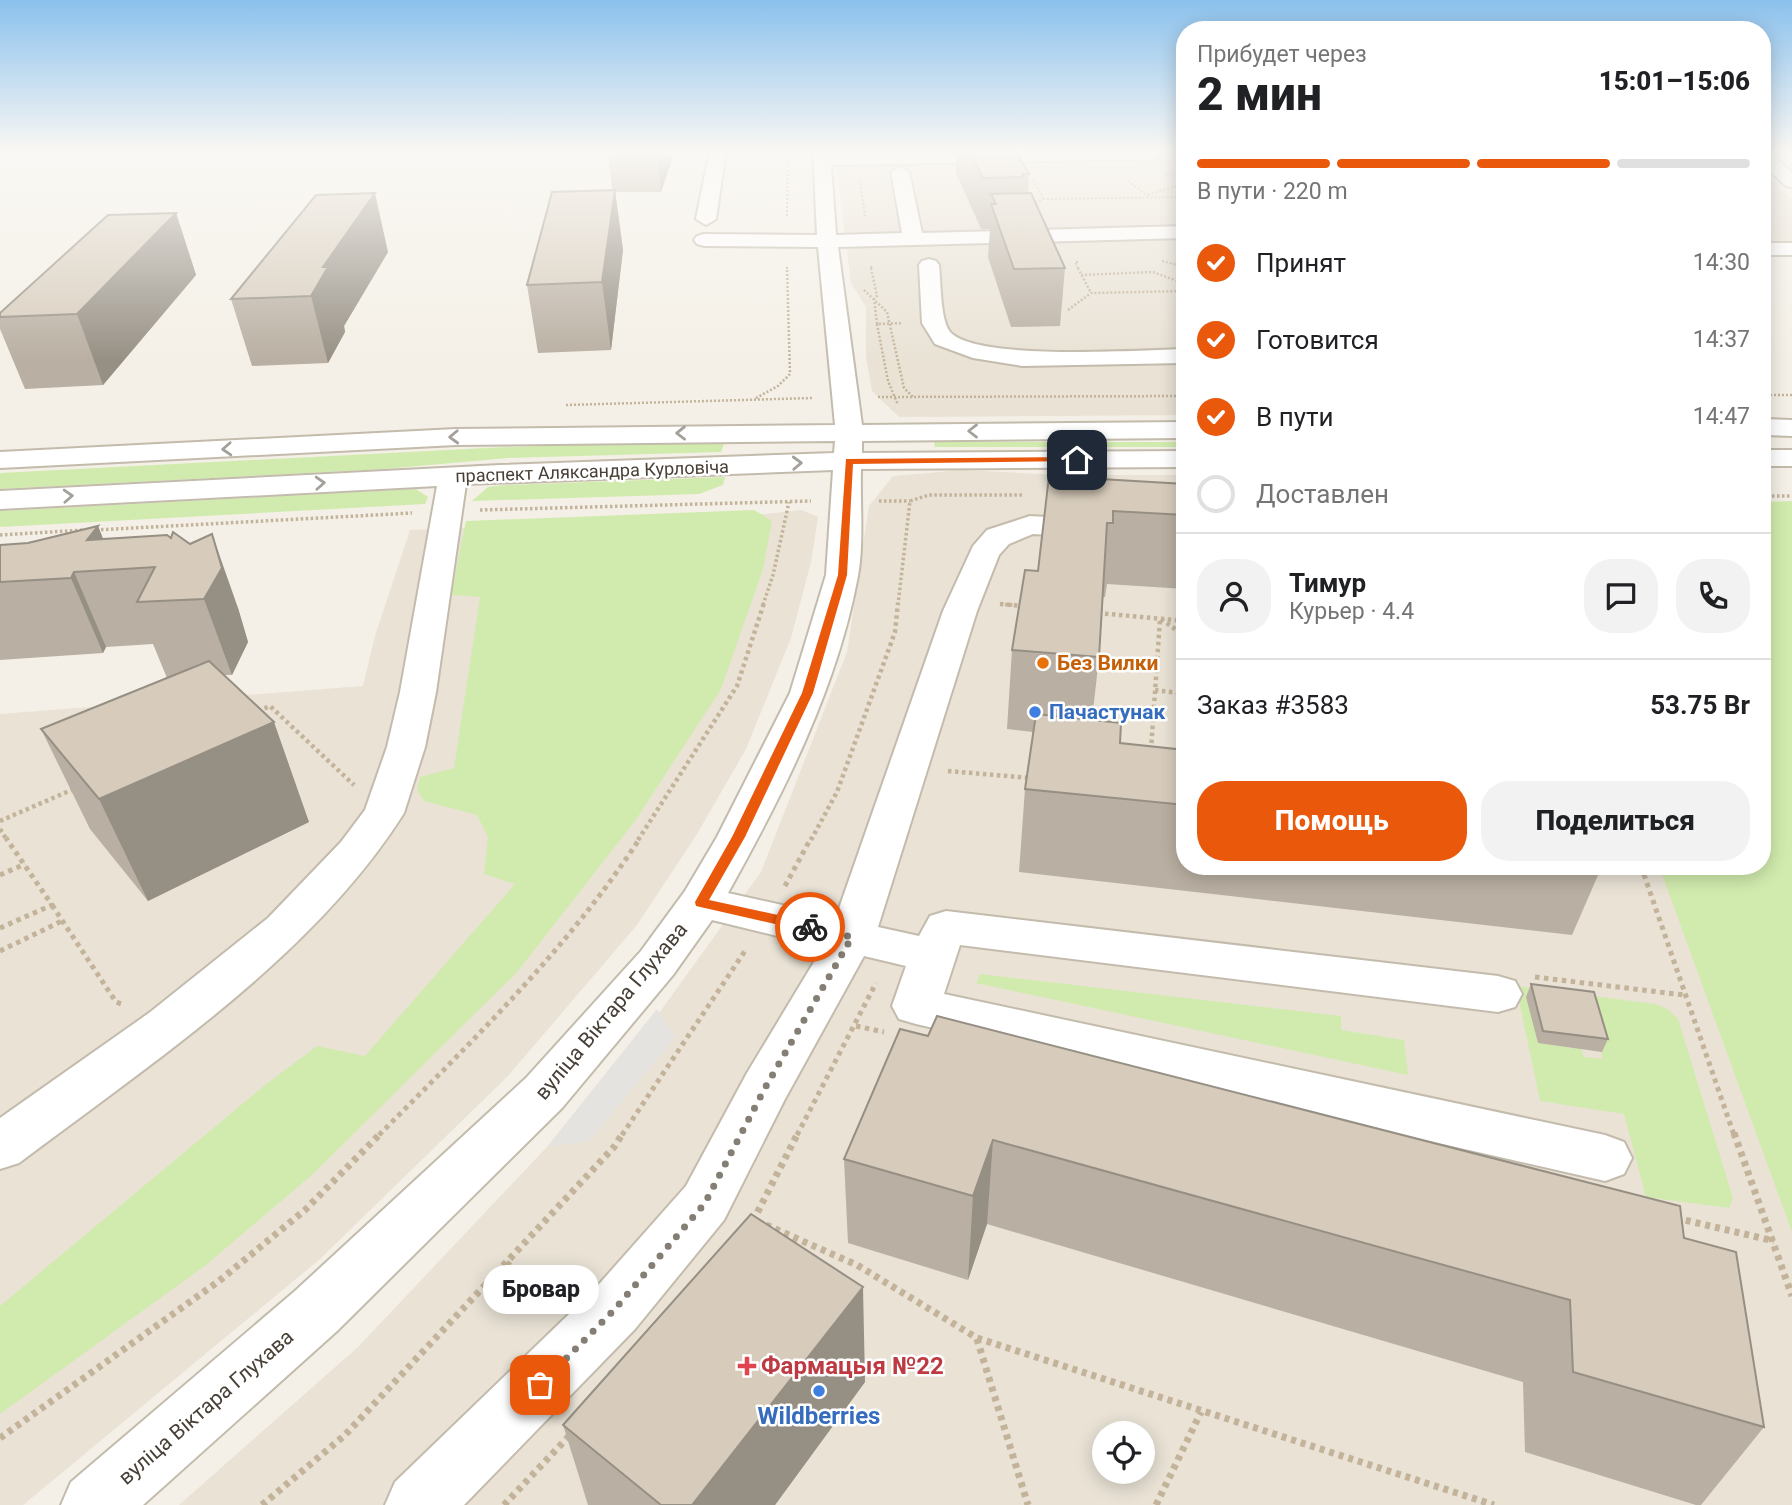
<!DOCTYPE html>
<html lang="ru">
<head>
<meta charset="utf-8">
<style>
  :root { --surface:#fff; --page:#f2f2f2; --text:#202124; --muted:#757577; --line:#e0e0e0; --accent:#ea580c }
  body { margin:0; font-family:Roboto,sans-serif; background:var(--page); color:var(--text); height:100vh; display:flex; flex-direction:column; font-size:26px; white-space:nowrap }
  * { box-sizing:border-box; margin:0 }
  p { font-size:23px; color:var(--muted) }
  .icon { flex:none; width:38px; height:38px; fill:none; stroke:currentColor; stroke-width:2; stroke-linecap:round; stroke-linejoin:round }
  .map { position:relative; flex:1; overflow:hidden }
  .panel { position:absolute; left:1176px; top:21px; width:595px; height:854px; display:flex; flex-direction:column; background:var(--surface); border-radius:28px; box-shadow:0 4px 18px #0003 }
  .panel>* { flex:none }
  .fabs { position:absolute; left:1092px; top:1421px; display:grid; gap:14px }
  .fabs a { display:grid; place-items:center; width:63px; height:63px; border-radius:50%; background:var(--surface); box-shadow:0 4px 18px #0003; font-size:35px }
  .pin { position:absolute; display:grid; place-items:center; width:60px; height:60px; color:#fff; margin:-30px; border-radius:14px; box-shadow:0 4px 10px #0006 }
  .courier { position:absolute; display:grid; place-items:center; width:70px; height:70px; margin:-35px; border:5px solid #ea580c; border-radius:50%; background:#fff; color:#222; box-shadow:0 2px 9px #0007 }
  .bubble { position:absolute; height:49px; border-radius:24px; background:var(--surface); box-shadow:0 4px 18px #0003; font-size:23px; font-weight:800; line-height:49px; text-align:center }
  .head em { font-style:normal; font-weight:800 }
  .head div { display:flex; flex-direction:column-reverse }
  .head { display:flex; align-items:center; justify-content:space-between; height:119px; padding:0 21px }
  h1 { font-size:46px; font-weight:800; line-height:52px }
  .bar { display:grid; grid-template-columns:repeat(4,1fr); gap:10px 7px; align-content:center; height:84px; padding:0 21px }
  .bar i { height:9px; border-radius:5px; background:var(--line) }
  .bar .selected { background:var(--accent) }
  .bar p { grid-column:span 4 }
  .line { display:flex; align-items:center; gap:18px; padding:0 21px; border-top:2px solid var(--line) }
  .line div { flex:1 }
  .round { display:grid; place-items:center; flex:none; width:74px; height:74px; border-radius:28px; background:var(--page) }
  ol { padding:0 21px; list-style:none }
  li { display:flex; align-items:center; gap:21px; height:77px }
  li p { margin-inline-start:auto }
  li .icon { padding:7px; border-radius:50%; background:var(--accent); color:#fff; stroke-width:4 }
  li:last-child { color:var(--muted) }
  li i { width:38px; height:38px; border:4px solid var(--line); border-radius:50% }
  .primary-button { display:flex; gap:14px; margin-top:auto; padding:14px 21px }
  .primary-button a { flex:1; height:80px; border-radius:28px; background:var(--accent); color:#fff; font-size:28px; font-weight:800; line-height:80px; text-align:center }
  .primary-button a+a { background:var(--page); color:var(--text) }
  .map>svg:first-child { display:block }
  .residential { fill:#e9e2d5; fill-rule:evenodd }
  .green { fill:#d1ebae; fill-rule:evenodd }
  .parking { fill:#e5e3df }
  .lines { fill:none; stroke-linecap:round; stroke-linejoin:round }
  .minor-casing { stroke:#c3bbac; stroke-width:4 }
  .path-far5 { stroke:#c3b39a; stroke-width:2; stroke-dasharray:2 2; stroke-linecap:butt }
  .path-far4 { stroke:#c3b39a; stroke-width:2.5; stroke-dasharray:2 2; stroke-linecap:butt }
  .path-far3 { stroke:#c3b39a; stroke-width:3.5; stroke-dasharray:2.5 2.5; stroke-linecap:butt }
  .path-far2 { stroke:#c3b39a; stroke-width:4.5; stroke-dasharray:3.5 3.5; stroke-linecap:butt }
  .path-far1 { stroke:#c3b39a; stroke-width:5; stroke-dasharray:4.5 4.5; stroke-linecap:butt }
  .path { stroke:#c3b39a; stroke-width:7; stroke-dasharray:5 5; stroke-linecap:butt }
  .minor { fill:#fff; fill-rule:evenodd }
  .wall { fill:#b9afa2 }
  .shaded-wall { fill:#968f84 }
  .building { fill:#d7ccbc; stroke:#968f84; stroke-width:2 }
  .oneway { stroke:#a4a09a }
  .route { fill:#ea580c }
  .done { stroke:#847e74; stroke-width:7; stroke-dasharray:0 12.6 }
  .food-dot { fill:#e8710a; stroke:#fff; stroke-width:2.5 }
  .shop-dot { fill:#3f7fe0; stroke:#fff; stroke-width:2.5 }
  .health-dot { fill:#e0444e; stroke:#fff; stroke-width:2.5 }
  .labels { text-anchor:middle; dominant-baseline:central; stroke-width:5; stroke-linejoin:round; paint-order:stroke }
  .far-street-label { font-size:18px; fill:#484036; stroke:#fff }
  .food-label { font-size:21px; font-weight:bold; fill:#c56008; stroke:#fff; text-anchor:start }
  .shop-label { font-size:21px; font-weight:bold; fill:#366cbe; stroke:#fff; text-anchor:start }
  .street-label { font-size:21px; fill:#484036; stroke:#fff }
  .near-health-label { font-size:24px; font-weight:bold; fill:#be3a42; stroke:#fff; text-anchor:start }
  .near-shop-label { font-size:24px; font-weight:bold; fill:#366cbe; stroke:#fff }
</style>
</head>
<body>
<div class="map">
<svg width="1792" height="1505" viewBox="0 0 1792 1505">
  <rect width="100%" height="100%" fill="#f4f0e7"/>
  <path class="residential" d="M 835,151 L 1185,151 L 1185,415 L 899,417 L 872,391 L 866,356 L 866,307 L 851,283 Z
    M 1762,171 L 1792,199 L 1792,253 L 1762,253 Z
    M 962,470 L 1063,475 L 1185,475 L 1185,866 L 1671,866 L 1792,1181 L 1792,1505 L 179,1505 L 358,1347 L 612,1078 L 761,872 L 847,652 L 869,506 L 893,476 ZM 1104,1433 L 1143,1433 L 1143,1472 L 1104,1472 Z
    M 801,510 L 818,517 L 811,562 L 791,638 L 746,749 L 697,834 L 637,925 L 508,1076 L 320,1259 L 23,1505 L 0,1505 L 0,714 L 363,686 L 375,636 L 410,530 L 735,517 Z"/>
  <path class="green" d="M 726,439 L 721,452 L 508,458 L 385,469 L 0,489 L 0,473 L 486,448 Z
    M 934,442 L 1185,442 L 1185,447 L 935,447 Z
    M 725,477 L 723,485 L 699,494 L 472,501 L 488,487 L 505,485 Z
    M 416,489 L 428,497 L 425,504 L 0,527 L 0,511 Z
    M 1792,501 L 1792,1232 L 1659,866 L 1762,866 L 1762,502 Z
    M 754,510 L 772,521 L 763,569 L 721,689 L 635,821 L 517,972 L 313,1174 L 206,1265 L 0,1414 L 0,1306 L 265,1085 L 317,1046 L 365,1056 L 515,884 L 484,874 L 488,837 L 477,815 L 424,801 L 417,790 L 420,777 L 454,768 L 480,597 L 451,595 L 466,521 Z
    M 980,974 L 1341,1016 L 1341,1030 L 1404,1040 L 1408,1075 L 976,983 Z
    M 1516,986 L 1655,1004 L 1667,1009 L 1678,1019 L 1733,1198 L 1729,1208 L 1646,1197 L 1624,1114 L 1540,1101 ZM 1587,1000 L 1603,1059 L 1584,1057 L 1581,1049 L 1537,1043 Z"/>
  <path class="parking" d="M 657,1009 L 676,1037 L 589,1141 L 547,1147 Z"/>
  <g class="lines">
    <defs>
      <path id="minor" d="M 710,150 L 726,150 L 716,219 L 706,225 L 696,219 Z
        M 813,150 L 829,150 L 830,155 L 1156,150 L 1158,154 L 1156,158 L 1150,159 L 831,165 L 836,235 L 902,233 L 891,172 L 900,167 L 909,172 L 922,233 L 1185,226 L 1185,238 L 838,247 L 862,425 L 1185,422 L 1185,438 L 862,441 L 862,453 L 1185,451 L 1185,467 L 861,469 C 860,504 864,543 858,576 C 837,689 783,794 728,893 L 836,917 L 943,611 L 973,546 L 987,530 L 1030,516 L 1185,525 L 1185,543 L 1033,534 L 1009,544 L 999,555 L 977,611 L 878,927 L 919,936 L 930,916 L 946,911 L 1498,976 L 1515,981 L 1522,994 L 1515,1007 L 1498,1012 L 960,945 L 944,994 L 1605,1135 L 1624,1142 L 1632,1158 L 1624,1174 L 1605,1181 L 916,1024 L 899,1019 L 892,1006 L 906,966 L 864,956 L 785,1099 L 724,1220 L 635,1329 L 464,1505 L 385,1505 L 395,1482 L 593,1291 L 686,1186 L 747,1073 L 823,947 L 712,920 L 673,975 L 562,1108 L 337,1331 L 143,1505 L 61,1505 L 71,1482 L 295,1291 L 526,1078 L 641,951 L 685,891 L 717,837 L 790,693 L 826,575 L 833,470 L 466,484 L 436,692 L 425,747 L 404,813 C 313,957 154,1061 19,1163 L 0,1169 L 0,1118 L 149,1013 L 268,918 L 341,842 L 365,810 L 387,747 L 400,692 L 437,486 L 0,509 L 0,491 L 500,465 L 834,453 L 835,441 L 456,445 L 0,468 L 0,452 L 456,429 L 835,425 L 818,247 L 704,246 L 697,244 L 694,240 L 697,236 L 704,234 L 817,235 Z
        M 1762,150 L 1768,151 L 1792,173 L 1792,187 L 1786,186 L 1762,164 Z
        M 1762,243 L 1792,243 L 1792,255 L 1762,255 Z
        M 929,259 L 936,261 L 939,265 C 941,281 940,322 951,333 C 981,361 1140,350 1185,349 L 1185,363 L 1022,366 L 973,358 L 935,344 L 922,323 L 919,265 L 922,261 Z
        M 1762,419 L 1792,420 L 1792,436 L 1762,435 Z
        M 1762,450 L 1792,450 L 1792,466 L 1762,466 Z"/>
    </defs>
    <use href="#minor" class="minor-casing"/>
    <path class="path-far5" d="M 1165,175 L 1185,174
      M 1033,180 L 1044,199
      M 1128,181 L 1148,196
      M 860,183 L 865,216
      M 1148,195 L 1185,183
      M 1032,205 L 1044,199 L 1182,197 L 1185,201
      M 787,216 L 788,150
      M 1162,261 L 1185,267
      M 1078,262 L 1075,262 L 1079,270
      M 871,266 L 872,270
      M 787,267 L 787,270"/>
    <path class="path-far4" d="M 871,268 L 877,296 L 874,299 L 877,324 L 903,323
      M 1078,268 L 1091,293
      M 1081,275 L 1153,272 L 1177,281 L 1182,291
      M 864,290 L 887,312 L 904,388 L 914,398
      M 1068,310 L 1091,293 L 1185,291
      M 877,324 L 888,381 L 898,405
      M 1762,395 L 1792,395
      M 878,397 L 1185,396
      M 756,398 L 778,386 L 790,374 L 787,268
      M 566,405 L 813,398"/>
    <path class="path-far3" d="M 1762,496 L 1792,496
      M 879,501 L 910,501
      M 480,510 L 811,501
      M 96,530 L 412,513
      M 0,535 L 84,530
      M 1000,604 L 1013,605
      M 763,605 L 773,575 L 789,502
      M 898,605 L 910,501 L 929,495 L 1023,495"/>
    <path class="path-far2" d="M 1000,604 L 1023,606
      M 1098,613 L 1185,621
      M 1161,619 L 1185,636
      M 1155,690 L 1185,694
      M 258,711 L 270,706 L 354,785
      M 1151,750 L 1160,619
      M 948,771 L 1030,778
      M 0,821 L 76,788
      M 0,829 L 7,840
      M 638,840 L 737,686 L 764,603
      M 811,840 L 837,792 L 895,632 L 898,603"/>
    <path class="path-far1" d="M 1641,866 L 1734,1135
      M 0,875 L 25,864
      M 785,886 L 811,838
      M 52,905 L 116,1002 L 124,1005
      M 0,928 L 52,905 L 6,838
      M 0,951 L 62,921
      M 1535,977 L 1684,995
      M 856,1026 L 884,1032
      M 379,1135 C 471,1042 568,949 640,838
      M 622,1135 L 747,948
      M 797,1135 L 876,983"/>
    <path class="path" d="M 1734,1133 L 1792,1296
      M 1676,1218 L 1774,1241
      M 753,1221 L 798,1133
      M 766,1225 L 857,1265 L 977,1338 L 1494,1505
      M 506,1263 L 556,1301
      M 977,1339 L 1028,1505
      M 0,1438 L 219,1281 L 305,1210 L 381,1133
      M 262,1505 L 345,1435 L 614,1147 L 623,1133
      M 504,1505 L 570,1435
      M 1156,1505 L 1201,1412"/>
    <use href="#minor" class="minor"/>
  </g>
  <path class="wall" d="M 608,150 L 675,150 L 661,192 L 615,192 L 623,250 L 611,350 L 538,353 L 527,285 L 612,190 Z
    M 956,150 L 1015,150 L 1029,174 L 1028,193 L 1065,268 L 1060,326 L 1011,327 L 988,257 L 990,229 L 981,229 L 956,173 Z
    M 176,213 L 196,275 L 103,385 L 25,389 L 0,329 L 0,313 Z
    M 388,252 L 344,326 L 345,332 L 328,363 L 252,366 L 231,299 Z
    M 1049,476 L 1185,484 L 1185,589 L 1107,584 L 1105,597 L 1103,597 L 1099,657 L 1092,720 L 1120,743 L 1185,750 L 1185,866 L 1602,866 L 1572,935 L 1019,872 L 1025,789 L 1033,732 L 1007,729 L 1012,650 L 1038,571 Z
    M 98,526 L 103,539 L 171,538 L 238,608 L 248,642 L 232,675 L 224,675 L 309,822 L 148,901 L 90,829 L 41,729 L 167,678 L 153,644 L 106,647 L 103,653 L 0,660 L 0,545 L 28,543 Z
    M 1531,984 L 1608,1039 L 1602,1052 L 1538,1043 L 1526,997 Z
    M 900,1029 L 1684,1238 L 1764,1427 L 1701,1505 L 1696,1505 L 1525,1452 L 1523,1382 L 987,1224 L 968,1280 L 848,1243 L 844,1159 Z
    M 865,1382 L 775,1505 L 588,1505 L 563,1425 Z"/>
  <path class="shaded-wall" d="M 657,150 L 675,150 L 661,192 Z
    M 615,190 L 623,250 L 611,350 L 602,282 Z
    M 375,193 L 388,252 L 344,326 L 345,332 L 328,363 L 311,296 L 323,267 Z
    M 176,213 L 196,275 L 103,385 L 77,314 Z
    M 98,526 L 115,569 L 87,540 Z
    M 212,534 L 238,608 L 248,642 L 232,675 L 204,599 Z
    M 74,572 L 106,647 L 103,653 L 71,578 Z
    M 274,722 L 309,822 L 148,901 L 99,799 Z
    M 993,1140 L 987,1224 L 968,1280 L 973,1196 Z
    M 863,1287 L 865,1382 L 775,1505 L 692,1505 Z"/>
  <path class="building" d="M 969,150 L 1015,150 L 1029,174 L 1022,174 L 1023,177 L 983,178 Z
    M 615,190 L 602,282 L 527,285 L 552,192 Z
    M 375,193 L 323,267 L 328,267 L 311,296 L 231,299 L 316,195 Z
    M 1031,193 L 1065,268 L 1014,269 L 991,204 L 996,204 L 991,194 Z
    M 176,213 L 77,314 L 0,317 L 0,313 L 108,215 Z
    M 1049,476 L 1185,484 L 1185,515 L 1113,511 L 1113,523 L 1107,523 L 1099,657 L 1012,650 L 1025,570 L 1038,571 Z
    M 98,526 L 87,540 L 167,535 L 171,538 L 173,532 L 190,544 L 212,534 L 222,568 L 204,599 L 137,602 L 155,567 L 74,572 L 71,578 L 0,582 L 0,545 L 28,543 Z
    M 209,661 L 274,722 L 99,799 L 41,729 Z
    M 1036,714 L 1121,723 L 1120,743 L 1185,750 L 1185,805 L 1025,789 Z
    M 1531,984 L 1594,992 L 1608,1039 L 1543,1031 Z
    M 937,1016 L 1680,1206 L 1684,1238 L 1736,1252 L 1764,1427 L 1573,1372 L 1570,1300 L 993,1140 L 973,1196 L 844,1159 L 900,1029 L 928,1036 Z
    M 751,1214 L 863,1287 L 692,1505 L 661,1505 L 563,1425 Z"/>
  <defs><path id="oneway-chevron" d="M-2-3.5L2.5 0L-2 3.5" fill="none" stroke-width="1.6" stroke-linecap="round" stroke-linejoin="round" transform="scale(1.75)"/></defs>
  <g class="oneway">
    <use href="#oneway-chevron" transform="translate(973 431) rotate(180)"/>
    <use href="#oneway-chevron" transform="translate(681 433) rotate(179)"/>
    <use href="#oneway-chevron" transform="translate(454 437) rotate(178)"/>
    <use href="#oneway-chevron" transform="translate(227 449) rotate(177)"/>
    <use href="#oneway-chevron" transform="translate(797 463) rotate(-2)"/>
    <use href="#oneway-chevron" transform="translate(320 483) rotate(-3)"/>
    <use href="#oneway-chevron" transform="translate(68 496) rotate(-3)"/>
  </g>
  <linearGradient id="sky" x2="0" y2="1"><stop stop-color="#8bc1ed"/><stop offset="0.42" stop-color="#faf8f4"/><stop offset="1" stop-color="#faf8f4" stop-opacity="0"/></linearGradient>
  <rect width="1792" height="361" fill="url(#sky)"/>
  <path class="route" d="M 1077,457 L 1080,461 L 853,464 L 847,575 L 813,693 L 745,837 L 709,900 L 810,922 L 816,927 L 810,932 L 696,906 L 695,902 L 732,837 L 802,693 L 838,575 L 846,459 Z"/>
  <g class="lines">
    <path class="done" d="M 540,1385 L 614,1310 L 705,1203 L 765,1088 L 852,937 L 810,927"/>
  </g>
  <circle class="food-dot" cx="1043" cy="663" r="7"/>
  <g class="shop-dot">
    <circle cx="1035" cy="712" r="7"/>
    <circle cx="819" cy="1391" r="7"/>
  </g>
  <path class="health-dot" d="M743.5 1355.5h7v7h7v7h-7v7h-7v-7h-7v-7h7z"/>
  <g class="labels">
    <g class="far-street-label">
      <text transform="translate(592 471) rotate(-2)">праспект Аляксандра Курловіча</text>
    </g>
    <g class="food-label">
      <text x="1057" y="663">Без Вилки</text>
    </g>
    <g class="shop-label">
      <text x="1049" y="712">Пачастунак</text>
    </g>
    <g class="street-label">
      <text transform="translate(611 1011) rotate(-50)">вуліца Віктара Глухава</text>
      <text transform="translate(206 1407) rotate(-41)">вуліца Віктара Глухава</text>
    </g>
    <g class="near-health-label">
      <text x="761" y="1366">Фармацыя №22</text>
    </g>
    <g class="near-shop-label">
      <text x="819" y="1416">Wildberries</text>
    </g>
  </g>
</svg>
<div class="fabs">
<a><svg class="icon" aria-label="locate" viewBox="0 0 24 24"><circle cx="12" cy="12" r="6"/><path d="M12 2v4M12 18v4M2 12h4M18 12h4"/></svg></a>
</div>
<div class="pin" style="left:540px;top:1385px;background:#ea580c"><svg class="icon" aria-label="bag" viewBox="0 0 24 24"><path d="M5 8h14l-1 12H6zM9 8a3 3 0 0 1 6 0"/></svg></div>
<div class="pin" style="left:1077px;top:460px;background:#1f2937"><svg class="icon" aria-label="home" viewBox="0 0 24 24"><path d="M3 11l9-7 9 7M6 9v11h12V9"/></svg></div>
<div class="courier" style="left:810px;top:927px"><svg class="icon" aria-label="bike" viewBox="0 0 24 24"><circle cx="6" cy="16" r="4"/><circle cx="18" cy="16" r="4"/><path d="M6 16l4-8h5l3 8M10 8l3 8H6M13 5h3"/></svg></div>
<div class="bubble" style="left:483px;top:1265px;width:116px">Бровар</div>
<section class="panel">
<div class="head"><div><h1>2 мин</h1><p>Прибудет через</p></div><em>15:01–15:06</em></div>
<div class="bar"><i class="selected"></i><i class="selected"></i><i class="selected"></i><i></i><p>В пути · 220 m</p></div>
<ol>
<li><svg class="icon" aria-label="check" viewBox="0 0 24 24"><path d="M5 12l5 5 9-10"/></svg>Принят<p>14:30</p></li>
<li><svg class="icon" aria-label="check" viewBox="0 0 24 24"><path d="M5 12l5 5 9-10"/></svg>Готовится<p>14:37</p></li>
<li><svg class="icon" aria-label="check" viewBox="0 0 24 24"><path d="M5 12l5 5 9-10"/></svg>В пути<p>14:47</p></li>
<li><i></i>Доставлен</li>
</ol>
<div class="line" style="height:126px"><a class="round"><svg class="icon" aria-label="person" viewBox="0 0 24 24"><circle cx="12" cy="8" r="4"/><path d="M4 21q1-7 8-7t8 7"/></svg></a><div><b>Тимур</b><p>Курьер · 4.4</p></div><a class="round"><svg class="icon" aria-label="chat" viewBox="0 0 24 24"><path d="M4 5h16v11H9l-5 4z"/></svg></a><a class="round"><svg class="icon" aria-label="phone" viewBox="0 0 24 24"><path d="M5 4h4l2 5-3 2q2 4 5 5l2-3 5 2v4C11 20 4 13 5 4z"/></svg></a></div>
<div class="line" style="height:91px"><div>Заказ #3583</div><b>53.75 Br</b></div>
<div class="primary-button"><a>Помощь</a><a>Поделиться</a></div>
</section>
</div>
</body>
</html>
